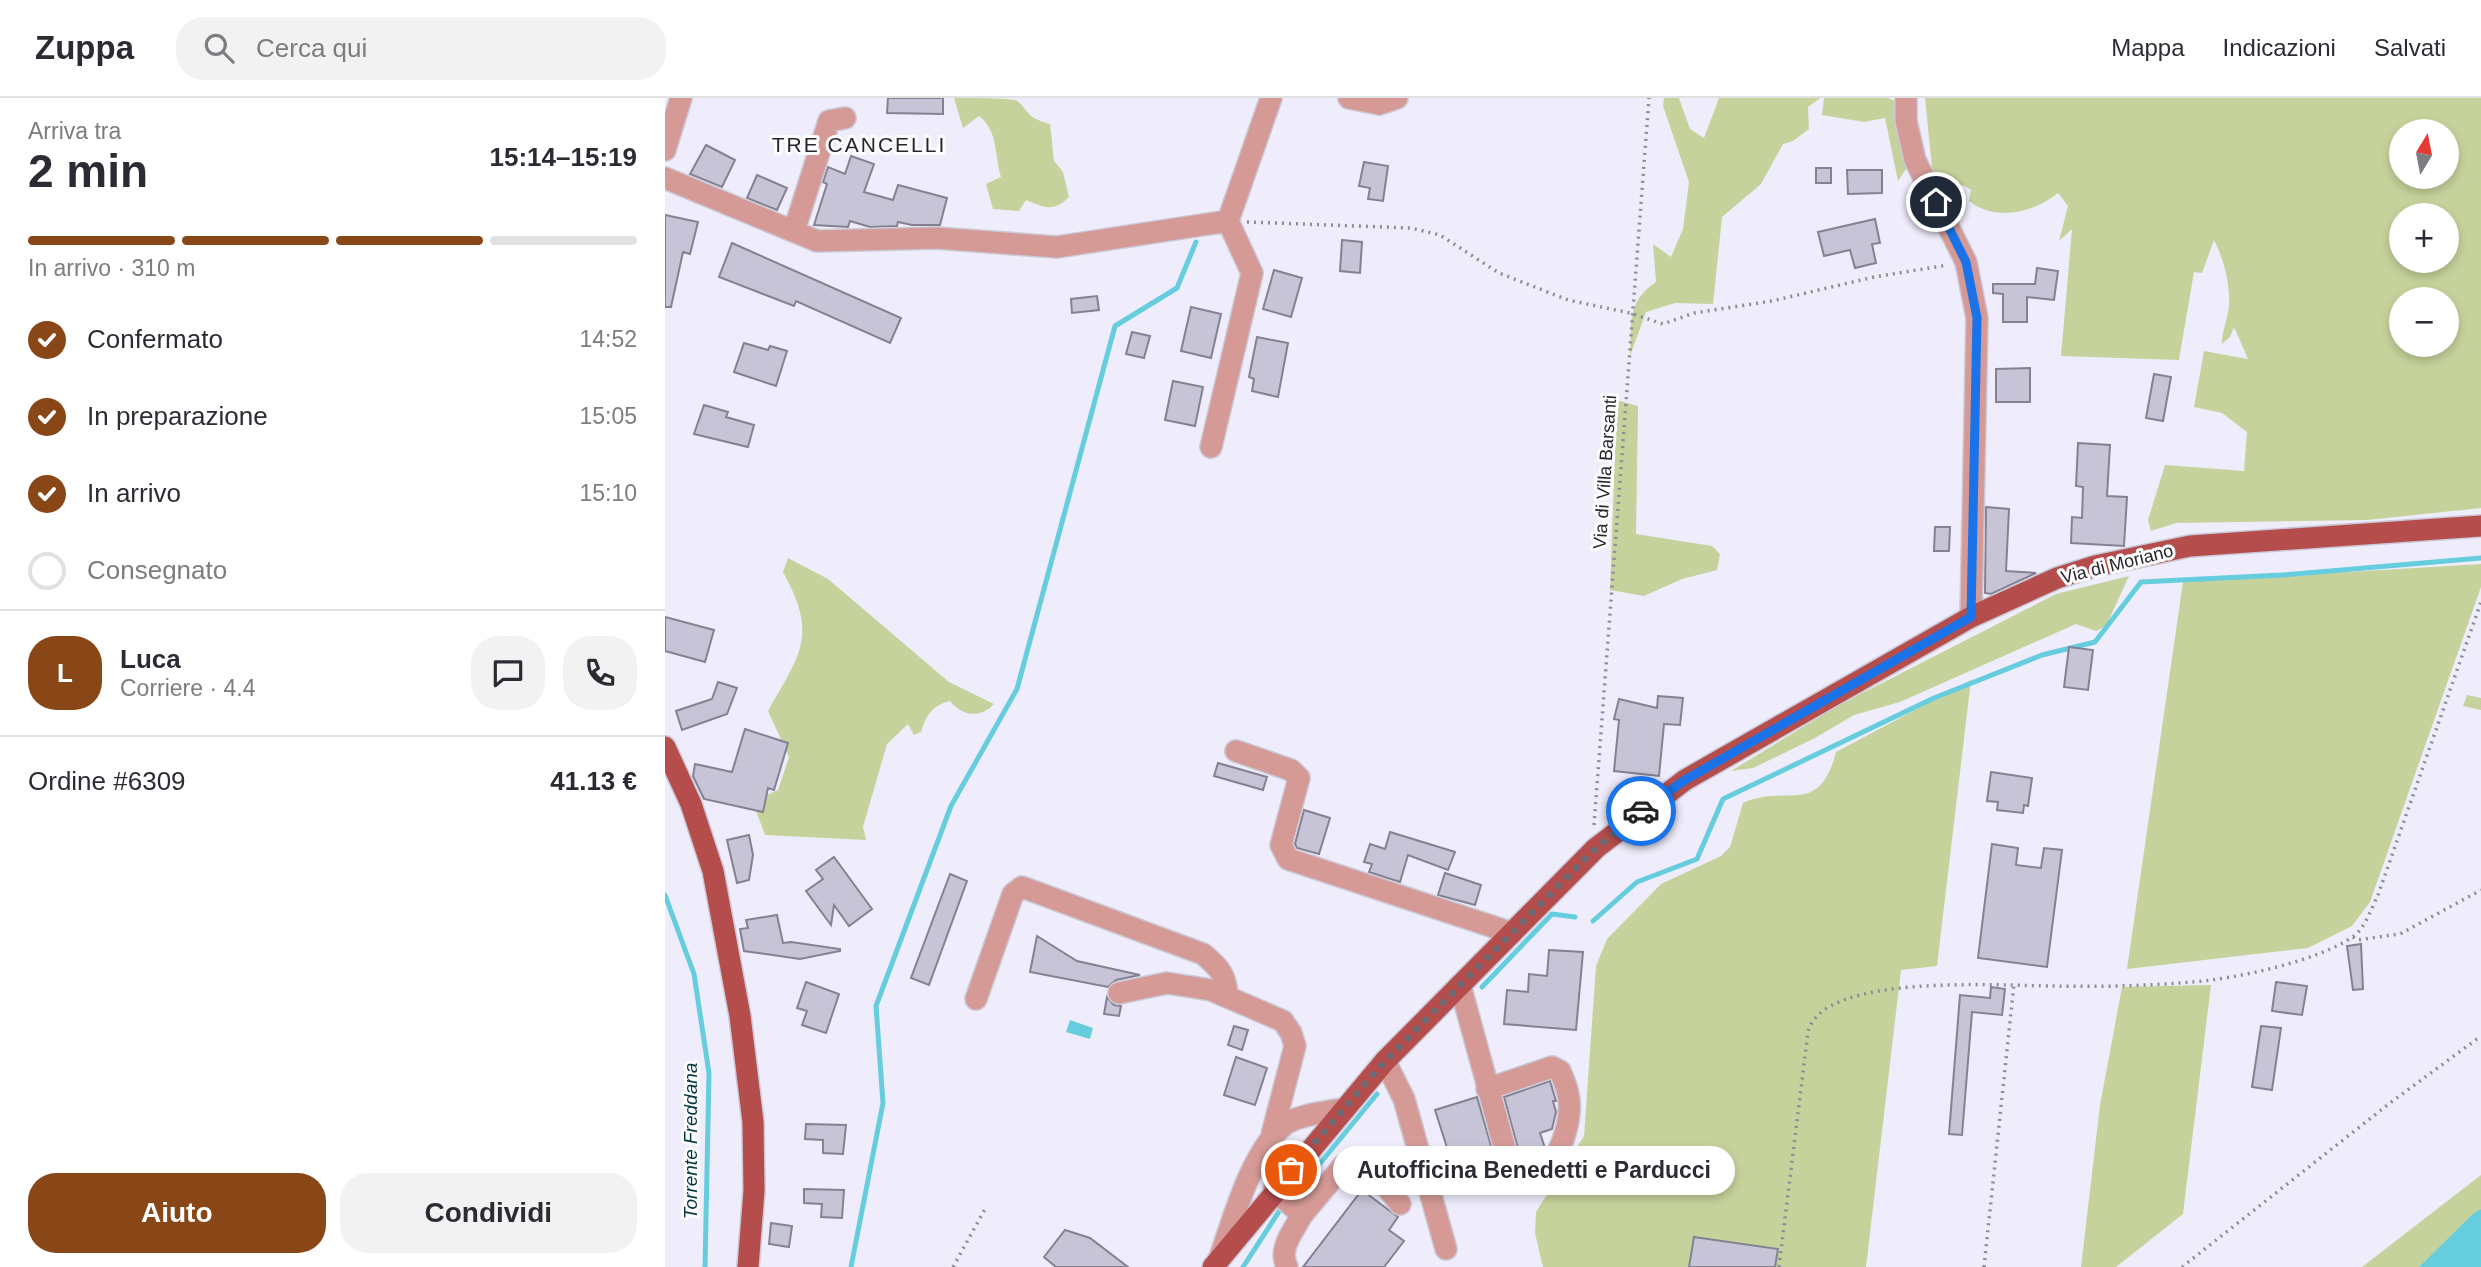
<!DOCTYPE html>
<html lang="it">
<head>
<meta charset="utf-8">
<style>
  :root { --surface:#fff; --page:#f2f2f3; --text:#2b2b33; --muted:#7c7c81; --line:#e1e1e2; --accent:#894617 }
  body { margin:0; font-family:Helvetica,sans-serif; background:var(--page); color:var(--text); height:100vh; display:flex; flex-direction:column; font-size:26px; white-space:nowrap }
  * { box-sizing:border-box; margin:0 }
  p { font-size:23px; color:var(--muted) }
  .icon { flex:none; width:38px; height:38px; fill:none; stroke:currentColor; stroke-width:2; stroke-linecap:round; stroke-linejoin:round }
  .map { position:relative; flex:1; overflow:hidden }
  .panel { display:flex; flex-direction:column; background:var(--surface); width:665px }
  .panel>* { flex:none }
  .needle { width:46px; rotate:10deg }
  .controls { position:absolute; left:1724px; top:21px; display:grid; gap:14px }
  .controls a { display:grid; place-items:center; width:70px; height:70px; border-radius:50%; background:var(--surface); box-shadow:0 4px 10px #0003; font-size:35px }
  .pin { position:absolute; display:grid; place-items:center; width:60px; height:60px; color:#fff; margin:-30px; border:4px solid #fff; border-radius:50%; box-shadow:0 2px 7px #0007 }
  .courier { position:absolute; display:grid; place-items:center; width:70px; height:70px; margin:-35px; border:5px solid #1a73e8; border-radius:50%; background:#fff; color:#222; box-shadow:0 2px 9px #0007 }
  .bubble { position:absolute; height:49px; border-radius:24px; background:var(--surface); box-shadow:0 4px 10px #0003; font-size:23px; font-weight:800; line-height:49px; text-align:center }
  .headline em { font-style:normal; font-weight:800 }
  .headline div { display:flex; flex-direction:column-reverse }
  .headline { display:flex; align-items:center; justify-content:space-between; height:119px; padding:0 28px }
  h1 { font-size:46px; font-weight:800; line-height:52px }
  .bar { display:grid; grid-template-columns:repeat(4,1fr); gap:10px 7px; align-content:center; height:84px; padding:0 28px }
  .bar i { height:9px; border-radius:5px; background:var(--line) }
  .bar .selected { background:var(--accent) }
  .bar p { grid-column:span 4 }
  .line { display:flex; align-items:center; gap:18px; padding:0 28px; border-top:2px solid var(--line) }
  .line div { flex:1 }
  .round { display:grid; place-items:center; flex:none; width:74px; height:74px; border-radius:28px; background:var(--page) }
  ol { padding:0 28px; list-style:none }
  li { display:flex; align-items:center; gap:21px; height:77px }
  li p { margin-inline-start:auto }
  li .icon { padding:7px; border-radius:50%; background:var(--accent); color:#fff; stroke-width:4 }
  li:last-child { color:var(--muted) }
  li i { width:38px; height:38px; border:4px solid var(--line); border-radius:50% }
  .cta { display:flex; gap:14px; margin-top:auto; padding:14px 28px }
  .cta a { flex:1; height:80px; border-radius:28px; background:var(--accent); color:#fff; font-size:28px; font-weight:800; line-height:80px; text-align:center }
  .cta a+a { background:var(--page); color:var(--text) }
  header { display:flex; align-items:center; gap:42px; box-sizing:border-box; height:98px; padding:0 35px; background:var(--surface); border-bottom:2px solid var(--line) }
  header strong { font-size:33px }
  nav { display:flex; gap:38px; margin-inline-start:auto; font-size:24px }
  .search { width:490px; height:63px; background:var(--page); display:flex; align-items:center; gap:18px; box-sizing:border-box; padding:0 24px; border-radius:28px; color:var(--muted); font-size:26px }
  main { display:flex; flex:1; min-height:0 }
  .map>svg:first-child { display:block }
  .green { fill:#c6d29b; fill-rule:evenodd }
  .water { fill:#66cdde }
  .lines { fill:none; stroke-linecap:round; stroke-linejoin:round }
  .stream { stroke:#66cdde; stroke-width:5 }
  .building { fill:#c7c4d7; stroke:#848193; stroke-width:2 }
  .minor-casing { stroke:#cbc9d7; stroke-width:24 }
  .major-casing { stroke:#cbc9d7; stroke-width:24 }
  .path { stroke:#8d8b96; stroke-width:3.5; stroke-dasharray:2 5; stroke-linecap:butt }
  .minor { stroke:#d59a96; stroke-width:21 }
  .major { stroke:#b54d4d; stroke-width:21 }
  .done { stroke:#6d6c75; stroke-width:7; stroke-dasharray:0 12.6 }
  .route { stroke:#1a73e8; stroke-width:9 }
  .labels { text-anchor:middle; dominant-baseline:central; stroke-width:6; stroke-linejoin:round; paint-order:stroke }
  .street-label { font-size:18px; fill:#27262d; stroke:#fcfcfc }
  .water-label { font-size:19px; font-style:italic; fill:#02363d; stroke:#fcfcfc }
  .quarter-label { font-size:21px; letter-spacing:2px; fill:#27262d; stroke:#fcfcfc }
</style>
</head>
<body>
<header>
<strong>Zuppa</strong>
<div class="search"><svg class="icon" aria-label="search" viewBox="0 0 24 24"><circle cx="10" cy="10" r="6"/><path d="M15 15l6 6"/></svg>Cerca qui</div>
<nav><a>Mappa</a><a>Indicazioni</a><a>Salvati</a></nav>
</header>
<main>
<section class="panel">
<div class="headline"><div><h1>2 min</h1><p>Arriva tra</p></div><em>15:14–15:19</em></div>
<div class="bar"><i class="selected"></i><i class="selected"></i><i class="selected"></i><i></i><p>In arrivo · 310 m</p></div>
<ol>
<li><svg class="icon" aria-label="check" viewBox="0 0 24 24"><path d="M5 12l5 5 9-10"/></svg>Confermato<p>14:52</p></li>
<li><svg class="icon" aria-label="check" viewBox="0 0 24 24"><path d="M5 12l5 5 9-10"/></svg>In preparazione<p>15:05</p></li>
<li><svg class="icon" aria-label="check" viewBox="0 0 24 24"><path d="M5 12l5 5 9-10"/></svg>In arrivo<p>15:10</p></li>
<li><i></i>Consegnato</li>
</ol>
<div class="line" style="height:126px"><b class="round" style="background:var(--accent);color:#fff">L</b><div><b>Luca</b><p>Corriere · 4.4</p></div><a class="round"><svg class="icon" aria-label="chat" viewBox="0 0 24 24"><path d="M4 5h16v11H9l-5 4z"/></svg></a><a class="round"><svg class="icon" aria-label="phone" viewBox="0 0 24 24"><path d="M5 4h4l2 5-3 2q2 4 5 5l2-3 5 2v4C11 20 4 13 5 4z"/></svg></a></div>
<div class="line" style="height:91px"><div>Ordine #6309</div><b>41.13 €</b></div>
<div class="cta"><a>Aiuto</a><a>Condividi</a></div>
</section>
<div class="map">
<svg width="1816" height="1169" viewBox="0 0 1816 1169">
  <rect width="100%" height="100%" fill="#efedfc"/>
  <path class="green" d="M 289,0 C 306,0 335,0 350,2 C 364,9 357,19 385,26 L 389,63 L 398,74 L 404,99 C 389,114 380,110 361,102 L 354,113 L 328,111 L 321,86 L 336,79 C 329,57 334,34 314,18 L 298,30 Z
    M 999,0 L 1014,0 L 1025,31 L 1039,40 L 1054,0 L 1155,0 L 1143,9 L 1144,31 L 1128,43 L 1118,46 L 1096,86 L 1057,119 L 1048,206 L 1010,205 L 981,214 L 965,258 C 967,225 961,204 991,184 L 988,146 L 1006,159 L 1018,131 L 1024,84 L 998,8 Z
    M 1159,0 L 1223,0 L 1230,3 L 1245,65 L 1233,83 L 1220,20 L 1199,24 L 1157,17 Z
    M 1260,0 L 1816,0 L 1816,410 L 1702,422 L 1511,425 L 1486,433 L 1483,422 L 1500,367 L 1579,373 L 1582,334 L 1557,315 L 1529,309 L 1539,253 L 1583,261 L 1569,229 L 1565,239 L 1557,246 C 1557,232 1563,221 1564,207 C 1565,185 1559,162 1549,142 L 1537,175 L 1529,174 L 1514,262 L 1396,258 L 1407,131 L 1394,143 L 1403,108 L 1393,95 C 1368,115 1331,124 1304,103 L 1306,92 L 1298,87 L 1283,93 L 1271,80 L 1267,70 ZM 1736,33 L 1782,33 L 1782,79 L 1736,79 ZM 1736,117 L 1782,117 L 1782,163 L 1736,163 ZM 1736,201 L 1782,201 L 1782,247 L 1736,247 Z
    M 952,302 L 973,308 L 971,436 L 1047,448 L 1055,456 L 1052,472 L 1017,481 L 979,498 L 945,492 Z
    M 123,460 L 163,481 L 284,584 L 329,606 C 315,621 297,618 285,603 C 268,607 261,617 256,634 L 249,637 L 243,626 L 222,646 L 198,729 L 201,742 L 100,737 L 91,713 L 93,701 L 113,692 L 124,659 L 103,613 C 136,555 153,537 118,474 Z
    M 1816,466 L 1816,489 L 1705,804 L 1687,828 L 1643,850 L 1462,871 L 1518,484 Z
    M 1464,478 L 1441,528 L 1431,533 L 1411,526 L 1235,604 L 1189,617 L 1150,640 L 1088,670 L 1066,673 L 1174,607 L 1391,496 Z
    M 1306,582 L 1272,868 L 1236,872 L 1201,1169 L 878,1169 L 870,1135 L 871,1114 L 919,1038 L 931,868 L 942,841 L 996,786 L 1056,758 L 1065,749 L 1078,705 C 1122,685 1154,720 1171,654 Z
    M 1802,597 L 1816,600 L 1816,612 L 1798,608 Z
    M 1546,887 L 1518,1116 L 1451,1169 L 1416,1169 L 1435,1007 L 1457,889 Z
    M 1816,1077 L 1816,1111 L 1754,1169 L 1697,1169 Z"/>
  <path class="water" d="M 405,922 L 428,930 L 425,941 L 401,934 Z
    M 1816,1111 L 1816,1169 L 1754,1169 L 1808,1116 Z"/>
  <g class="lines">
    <path class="stream" d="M 0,797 L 29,876 L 44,975 L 40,1169
      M 928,823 L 972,784 L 1032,761 L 1058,701 L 1269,600 L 1377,557 L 1430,544 L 1476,484 L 1617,477 L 1816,460
      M 817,889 L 887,816 L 910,819
      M 629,1097 L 712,996
      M 186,1169 L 218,1005 L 211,908 L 286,708 L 352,591 L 450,228 L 512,190 L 531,144
      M 578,1169 L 615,1112"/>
  </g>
  <path class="building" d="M 223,0 L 278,0 L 278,16 L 222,15 Z
    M 41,47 L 70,62 L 57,89 L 25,76 Z
    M 186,58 L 209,66 L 199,94 L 228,102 L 233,87 L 282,100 L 275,127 L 247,127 L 233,124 L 232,128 L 205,129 L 185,123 L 183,129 L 149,127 L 162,86 L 158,84 L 163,69 L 180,76 Z
    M 699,64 L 723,68 L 718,103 L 703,101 L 705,90 L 694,88 Z
    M 1151,70 L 1166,70 L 1166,85 L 1151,85 Z
    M 1182,72 L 1217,72 L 1217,95 L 1183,96 Z
    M 92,77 L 122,90 L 112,112 L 82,100 Z
    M 0,117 L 33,124 L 25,156 L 18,154 L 6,209 L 0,209 Z
    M 1210,121 L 1215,145 L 1207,146 L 1211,165 L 1190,170 L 1185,152 L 1159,158 L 1153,134 Z
    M 677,142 L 697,144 L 695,175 L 675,173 Z
    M 67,145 L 236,220 L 225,245 L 131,203 L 129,208 L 54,179 Z
    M 1372,170 L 1393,173 L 1389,202 L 1362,199 L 1362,224 L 1338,224 L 1338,196 L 1328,195 L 1328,186 L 1370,186 Z
    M 609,172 L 637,180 L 626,219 L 598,211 Z
    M 432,198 L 434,212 L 407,215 L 406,201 Z
    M 526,209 L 556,216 L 546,260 L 516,253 Z
    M 467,234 L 485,238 L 479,260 L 461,256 Z
    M 592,239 L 623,245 L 613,299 L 587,293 L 589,281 L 584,279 Z
    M 79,245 L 103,252 L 105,248 L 122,253 L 111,288 L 69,274 Z
    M 1365,270 L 1365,304 L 1331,304 L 1331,271 Z
    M 1489,276 L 1506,279 L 1498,323 L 1481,320 Z
    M 508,283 L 538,289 L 530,328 L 500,322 Z
    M 39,307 L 63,314 L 61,319 L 89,327 L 83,349 L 29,336 Z
    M 1413,345 L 1445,347 L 1442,398 L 1462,399 L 1459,448 L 1406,445 L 1407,419 L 1417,420 L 1418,389 L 1411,388 Z
    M 1321,409 L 1344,411 L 1341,473 L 1371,475 L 1326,496 L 1320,495 Z
    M 1270,429 L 1285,429 L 1284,453 L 1269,453 Z
    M 0,519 L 49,532 L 40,564 L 0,553 Z
    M 1404,549 L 1428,552 L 1423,592 L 1399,589 Z
    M 53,584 L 72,590 L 62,616 L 17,632 L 11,613 L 47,601 Z
    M 993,598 L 1018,600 L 1015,627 L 999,626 L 994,678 L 949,673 L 954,622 L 949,621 L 954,601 L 992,610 Z
    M 80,631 L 123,645 L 109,692 L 103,690 L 98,714 L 39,701 L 28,678 L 30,666 L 67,674 Z
    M 553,665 L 602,679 L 598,692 L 549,678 Z
    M 1326,674 L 1367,680 L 1363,708 L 1359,707 L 1358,715 L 1332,712 L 1333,704 L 1322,703 Z
    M 639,712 L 665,720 L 654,756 L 632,750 L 630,746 Z
    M 725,734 L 790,754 L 783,772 L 743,757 L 735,784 L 704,774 L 707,766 L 699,764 L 705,746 L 720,751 Z
    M 84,737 L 88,757 L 84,782 L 72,785 L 62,742 Z
    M 1327,746 L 1353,750 L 1351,767 L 1376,770 L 1379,750 L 1397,752 L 1382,869 L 1313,860 Z
    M 169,759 L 207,811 L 184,828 L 169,807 L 166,827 L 141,793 L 158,781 L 151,772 Z
    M 780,775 L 816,787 L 810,807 L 773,797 Z
    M 285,776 L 302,783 L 264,887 L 246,880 Z
    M 112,817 L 118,845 L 126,844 L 175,851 L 175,853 L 135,861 L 79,853 L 75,831 L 83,830 L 81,822 Z
    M 372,838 L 412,863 L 475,877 L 451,882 L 443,889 L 365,874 Z
    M 1696,846 L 1698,891 L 1688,892 L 1682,848 Z
    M 884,852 L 918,854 L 911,932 L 839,926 L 842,892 L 863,894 L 864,876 L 882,878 Z
    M 141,884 L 174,896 L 161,935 L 137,927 L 142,913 L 132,910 Z
    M 1611,884 L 1642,888 L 1637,917 L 1607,913 Z
    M 1326,889 L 1340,891 L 1337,917 L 1307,914 L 1297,1037 L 1284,1036 L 1295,897 L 1325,900 Z
    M 442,899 L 449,907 L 456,908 L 454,918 L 439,916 Z
    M 569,928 L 583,932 L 577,952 L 563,947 Z
    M 1596,928 L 1616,930 L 1607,992 L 1587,989 Z
    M 571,959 L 602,970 L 590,1007 L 559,997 Z
    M 885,983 L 891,1003 L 888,1003 L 891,1014 L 887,1031 L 875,1035 L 880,1050 L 872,1060 L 862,1063 L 855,1058 L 839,999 Z
    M 812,999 L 833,1072 L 793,1084 L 770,1012 Z
    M 141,1026 L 181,1027 L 178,1056 L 158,1055 L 158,1042 L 140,1041 Z
    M 139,1091 L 179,1092 L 177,1120 L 156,1119 L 157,1106 L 139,1105 Z
    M 697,1092 L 733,1119 L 724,1132 L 739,1143 L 719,1169 L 638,1169 Z
    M 106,1125 L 127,1128 L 124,1149 L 104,1146 Z
    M 400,1132 L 425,1140 L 463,1169 L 391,1169 L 379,1159 Z
    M 1029,1139 L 1113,1151 L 1110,1169 L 1024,1169 Z"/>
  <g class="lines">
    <defs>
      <path id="minor" d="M 684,0 L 714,6 L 732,0
        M 1241,0 L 1241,23 L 1250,62 L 1301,164 L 1312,220 L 1306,519
        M 0,52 L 16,0
        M 0,80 L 152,143 L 271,140 L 392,149 L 563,123 L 587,175 L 546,349
        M 563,123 L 606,0
        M 129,133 L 164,23 L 180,20
        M 571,653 L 626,672 L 634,680 L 616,747 L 623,761 L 847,835
        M 795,887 L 844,1066 C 878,1101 902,1044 904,1015 C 906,1000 901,987 895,973 L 887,969 L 822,991
        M 454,895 L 502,885 L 546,892 L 618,923 L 626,935 L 630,948 L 605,1044
        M 311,901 L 348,796 L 357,789 L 538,856 C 554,869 561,877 562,897
        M 720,963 L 739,1001 L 781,1151
        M 609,1092 L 637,1117 L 678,1068 C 704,1070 720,1085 735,1106
        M 555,1159 C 569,1119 586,1055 619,1027 C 632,1017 661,1014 677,1011
        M 622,1169 C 613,1150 628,1134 637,1117"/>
      <path id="major" d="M 0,649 L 26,706 L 48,773 L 75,918 L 88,1024 L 89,1093 L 83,1169
        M 548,1169 L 720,963 L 931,750 L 1020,682 L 1306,519 L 1392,480 L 1430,468 L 1525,448 L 1816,428"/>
    </defs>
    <use href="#minor" class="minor-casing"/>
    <use href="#major" class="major-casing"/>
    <path class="path" d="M 582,124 L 746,130 L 775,137 L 834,175 L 903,202 L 965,215 L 998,226 L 1029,215 L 1107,203 L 1209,179 L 1283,167
      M 929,727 L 984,0
      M 1688,839 L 1692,842 L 1735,836 L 1816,792
      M 288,1169 L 320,1111
      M 1114,1169 L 1143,934 C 1157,874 1339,888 1388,888 C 1434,889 1481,888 1527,884 C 1570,881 1654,863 1689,838 C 1700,830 1707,809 1713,797 L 1816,504
      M 1319,1169 L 1349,886
      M 1517,1169 L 1725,1005 L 1816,938"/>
    <use href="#minor" class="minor"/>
    <use href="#major" class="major"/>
  </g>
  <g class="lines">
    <path class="done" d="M 626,1072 L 720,963 L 931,750 L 976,713"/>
    <path class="route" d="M 976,713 L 1020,682 L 1306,519 L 1312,220 L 1301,164 L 1271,104"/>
  </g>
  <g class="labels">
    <g class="street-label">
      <text transform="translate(940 374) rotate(-86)">Via di Villa Barsanti</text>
      <text transform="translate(1452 466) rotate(-14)">Via di Moriano</text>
    </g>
    <g class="water-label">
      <text transform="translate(25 1043) rotate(-90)">Torrente Freddana</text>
    </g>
    <g class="quarter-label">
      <text x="194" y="46">TRE CANCELLI</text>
    </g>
  </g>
</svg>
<div class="controls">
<a><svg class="needle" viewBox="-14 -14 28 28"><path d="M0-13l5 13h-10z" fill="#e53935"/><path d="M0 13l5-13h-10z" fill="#7c7c81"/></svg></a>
<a>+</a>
<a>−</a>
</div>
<div class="pin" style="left:626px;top:1072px;background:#ea580c"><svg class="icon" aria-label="bag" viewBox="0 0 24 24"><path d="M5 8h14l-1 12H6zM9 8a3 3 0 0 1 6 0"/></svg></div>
<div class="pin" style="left:1271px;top:104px;background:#1f2937"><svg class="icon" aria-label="home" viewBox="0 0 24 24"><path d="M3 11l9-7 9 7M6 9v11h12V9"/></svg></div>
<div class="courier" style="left:976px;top:713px"><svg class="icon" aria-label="car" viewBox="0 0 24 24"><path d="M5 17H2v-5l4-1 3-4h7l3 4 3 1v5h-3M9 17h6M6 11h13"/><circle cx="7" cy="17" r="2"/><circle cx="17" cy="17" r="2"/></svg></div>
<div class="bubble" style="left:668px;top:1048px;width:402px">Autofficina Benedetti e Parducci</div>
</div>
</main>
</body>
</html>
